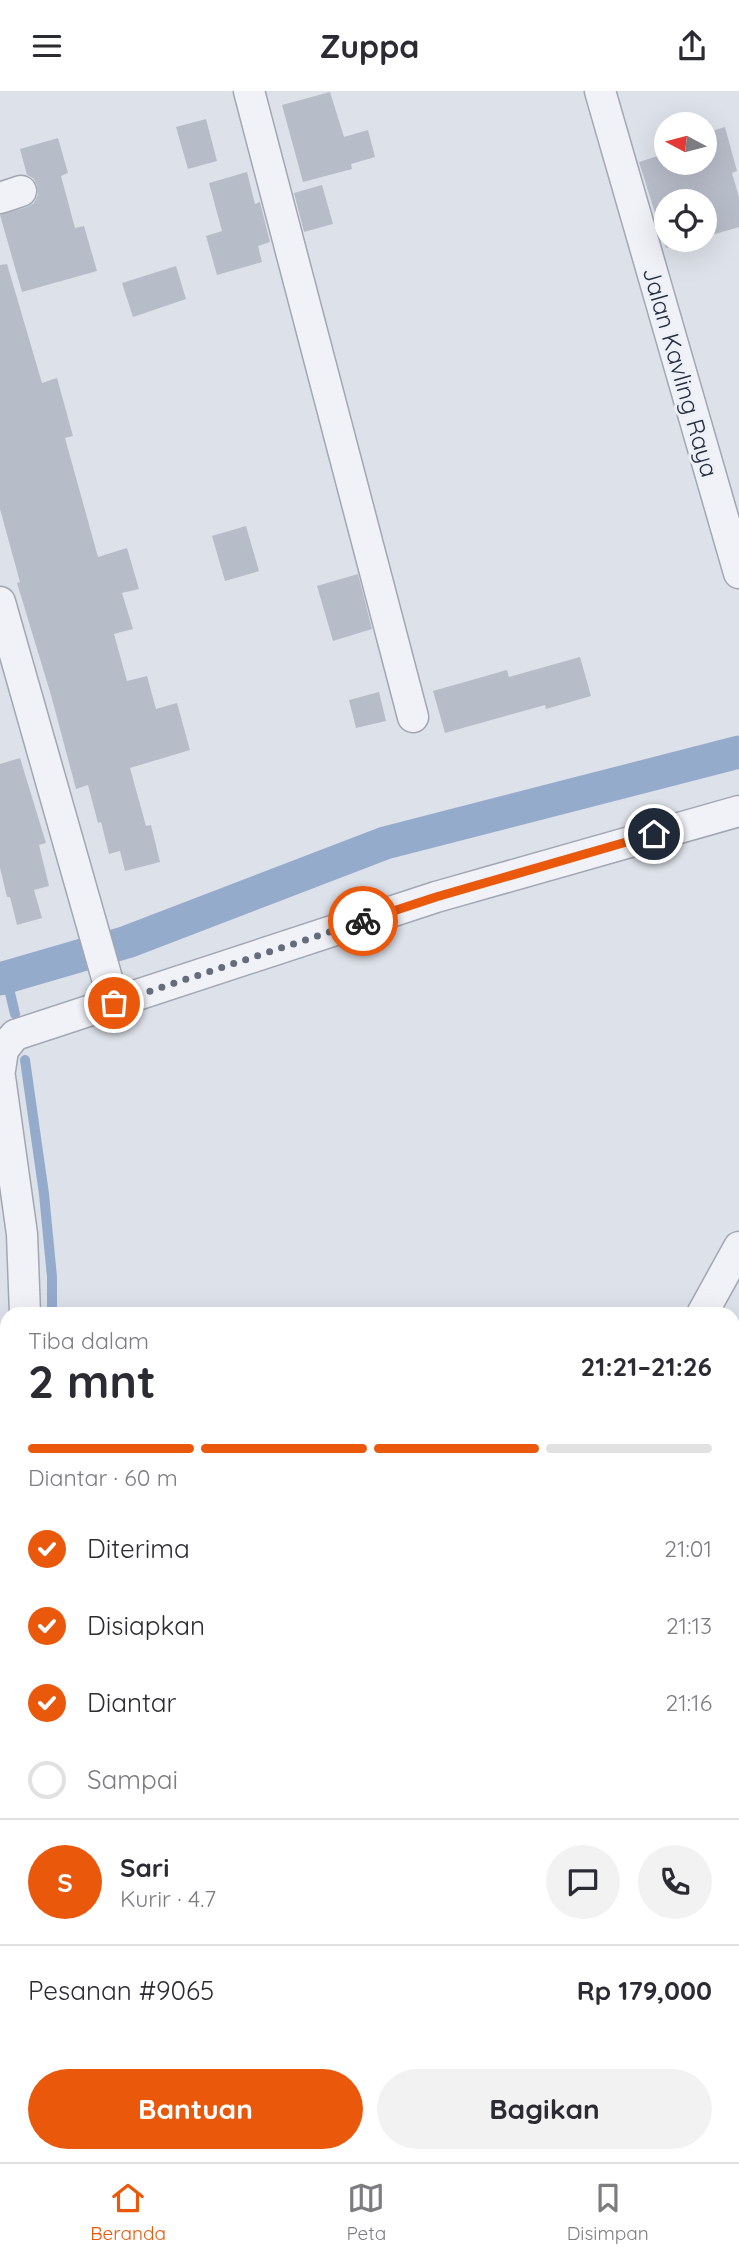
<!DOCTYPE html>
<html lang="id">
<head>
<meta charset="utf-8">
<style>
  :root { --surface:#fff; --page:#f2f2f3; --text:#2b2b33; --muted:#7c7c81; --line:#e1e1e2; --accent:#ea580c }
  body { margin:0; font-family:Quicksand,sans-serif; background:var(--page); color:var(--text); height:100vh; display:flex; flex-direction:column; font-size:26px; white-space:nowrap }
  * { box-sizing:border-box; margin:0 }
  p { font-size:23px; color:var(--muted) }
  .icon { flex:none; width:38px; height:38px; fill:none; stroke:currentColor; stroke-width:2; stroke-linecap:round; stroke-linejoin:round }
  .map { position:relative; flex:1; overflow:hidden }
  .details { position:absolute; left:0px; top:1216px; width:740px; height:856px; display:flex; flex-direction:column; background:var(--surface); border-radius:21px 21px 0 0; box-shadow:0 7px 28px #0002 }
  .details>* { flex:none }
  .needle { width:46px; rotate:277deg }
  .buttons { position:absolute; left:654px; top:21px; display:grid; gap:14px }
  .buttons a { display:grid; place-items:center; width:63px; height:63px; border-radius:50%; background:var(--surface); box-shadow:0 7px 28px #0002; font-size:35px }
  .pin { position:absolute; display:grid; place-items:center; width:60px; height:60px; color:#fff; margin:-30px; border:4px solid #fff; border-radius:50%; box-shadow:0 2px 7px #0007 }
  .courier { position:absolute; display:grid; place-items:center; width:70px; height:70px; margin:-35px; border:5px solid #ea580c; border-radius:50%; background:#fff; color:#222; box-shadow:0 2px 9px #0007 }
  .headline em { font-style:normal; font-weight:700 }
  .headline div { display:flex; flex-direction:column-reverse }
  .headline { display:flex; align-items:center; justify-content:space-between; height:119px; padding:0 28px }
  h1 { font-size:46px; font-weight:700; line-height:52px }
  .bar { display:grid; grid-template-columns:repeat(4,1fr); gap:10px 7px; align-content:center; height:84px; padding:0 28px }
  .bar i { height:9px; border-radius:5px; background:var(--line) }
  .bar .active { background:var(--accent) }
  .bar p { grid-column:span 4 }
  .line { display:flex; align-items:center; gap:18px; padding:0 28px; border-top:2px solid var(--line) }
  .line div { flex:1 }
  .round { display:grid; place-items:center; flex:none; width:74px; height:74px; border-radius:37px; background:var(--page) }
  ol { padding:0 28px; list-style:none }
  li { display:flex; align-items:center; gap:21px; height:77px }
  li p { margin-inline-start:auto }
  li .icon { padding:7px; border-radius:50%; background:var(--accent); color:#fff; stroke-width:4 }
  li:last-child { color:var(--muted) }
  li i { width:38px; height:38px; border:4px solid var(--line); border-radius:50% }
  .action { display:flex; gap:14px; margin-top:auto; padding:14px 28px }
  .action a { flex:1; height:80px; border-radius:42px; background:var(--accent); color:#fff; font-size:28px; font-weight:700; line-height:80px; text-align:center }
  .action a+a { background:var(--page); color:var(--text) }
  header { display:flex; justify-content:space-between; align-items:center; height:91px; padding:0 28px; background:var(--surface); font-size:32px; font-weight:700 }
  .menu { display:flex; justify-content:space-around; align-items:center; height:98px; border-top:2px solid var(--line); background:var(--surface); font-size:19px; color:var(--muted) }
  .menu a { display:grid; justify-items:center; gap:4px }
  .menu .active { color:var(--accent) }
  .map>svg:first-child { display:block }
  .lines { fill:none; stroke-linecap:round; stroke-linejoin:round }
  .stream { stroke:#95abcc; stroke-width:10 }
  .canal { stroke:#95abcc; stroke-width:33 }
  .building { fill:#b7bcc9 }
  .street-casing { stroke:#a2a7b3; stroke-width:33 }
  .street { stroke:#f0f2f7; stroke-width:30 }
  .rail-casing { stroke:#767f93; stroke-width:8 }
  .rail { stroke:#edf0f6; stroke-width:5; stroke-dasharray:16; stroke-linecap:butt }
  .done { stroke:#656c7c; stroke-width:7; stroke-dasharray:0 12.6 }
  .route { stroke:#ea580c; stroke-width:9 }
  .labels { text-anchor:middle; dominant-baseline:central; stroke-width:6; stroke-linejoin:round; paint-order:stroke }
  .street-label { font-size:24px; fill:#252d41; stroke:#edf0f6 }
</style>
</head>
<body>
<header><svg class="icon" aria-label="menu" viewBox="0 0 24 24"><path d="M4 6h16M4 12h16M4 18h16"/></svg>Zuppa<svg class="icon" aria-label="share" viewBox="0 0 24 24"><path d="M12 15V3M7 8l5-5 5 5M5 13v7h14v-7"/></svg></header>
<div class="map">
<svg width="739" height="2071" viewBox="0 0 739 2071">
  <rect width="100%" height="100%" fill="#dde1e9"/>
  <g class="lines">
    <path class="stream" d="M 6,885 L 15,923
      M 25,969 L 44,1103 L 52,1186 L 52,1223
      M 0,1592 L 7,1572"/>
    <path class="canal" d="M 0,888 L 127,851 L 385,752 L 739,661"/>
  </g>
  <path class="building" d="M 330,1 L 344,46 L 368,39 L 375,66 L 351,73 L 352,78 L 303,91 L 282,14 Z
    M 206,28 L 217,70 L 188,78 L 176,36 Z
    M 725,36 L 737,80 L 732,82 L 739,106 L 739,136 L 705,146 L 705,110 L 667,110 L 667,149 L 695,149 L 666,157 L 639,71 L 664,63 L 662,54 L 667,53 L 667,72 L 705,72 L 705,42 Z
    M 58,47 L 68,82 L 61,85 L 75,137 L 84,135 L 97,180 L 22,201 L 0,124 L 27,116 L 34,112 L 38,104 L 37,94 L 33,87 L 27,84 L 20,58 Z
    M 247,81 L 255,113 L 260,111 L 270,151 L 258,155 L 262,171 L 217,184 L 206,145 L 222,140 L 209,92 Z
    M 322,94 L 333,133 L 304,141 L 294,102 Z
    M 7,173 L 42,292 L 57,287 L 73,345 L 65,347 L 98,466 L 127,457 L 139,498 L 122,502 L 133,538 L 114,543 L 127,590 L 147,585 L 156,618 L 177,612 L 190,659 L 130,677 L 146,735 L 151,734 L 160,771 L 125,780 L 120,760 L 109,763 L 101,731 L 98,732 L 88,694 L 76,698 L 51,604 L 17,492 L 20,491 L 0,418 L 0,174 Z
    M 176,175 L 186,208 L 133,226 L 122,192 Z
    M 246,435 L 259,480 L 225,490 L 212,445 Z
    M 358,483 L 372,538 L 333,550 L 317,495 Z
    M 580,566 L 591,605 L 546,618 L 545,614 L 445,642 L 433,600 L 507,579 L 509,586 Z
    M 379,601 L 386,630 L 356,637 L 349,609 Z
    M 20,667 L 46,752 L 39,754 L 49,795 L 34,799 L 42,827 L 17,834 L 10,806 L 7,806 L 0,777 L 0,673 Z"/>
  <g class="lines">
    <defs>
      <path id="street" d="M 249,0 L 413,626
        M 600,0 L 739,482
        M 0,107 L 21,100
        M 0,511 L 114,912
        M 0,979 L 3,959 L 15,944 L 436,806 L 739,720
        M 0,986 L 22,1143 L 25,1223
        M 702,1223 L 739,1156
        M 733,1367 L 739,1370
        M 733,1430 L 739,1420
        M 0,1511 L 7,1479
        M 233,2071 L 237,2065
        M 379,2071 L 382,2065"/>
    </defs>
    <use href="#street" class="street-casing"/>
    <use href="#street" class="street"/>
    <defs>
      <path id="rail" d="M 733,1588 L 739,1578
        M 733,1621 L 739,1611
        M 467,2071 L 471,2065
        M 486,2071 L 489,2065"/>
    </defs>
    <use href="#rail" class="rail-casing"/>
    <use href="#rail" class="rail"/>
  </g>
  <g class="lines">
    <path class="done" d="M 114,912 L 363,830"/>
    <path class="route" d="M 363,830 L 436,806 L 654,743"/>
  </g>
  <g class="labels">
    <g class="street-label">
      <text transform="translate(681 281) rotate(74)">Jalan Kavling Raya</text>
    </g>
  </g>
</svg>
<div class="buttons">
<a><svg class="needle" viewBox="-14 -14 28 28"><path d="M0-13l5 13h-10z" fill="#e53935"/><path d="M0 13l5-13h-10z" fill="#7c7c81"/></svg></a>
<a><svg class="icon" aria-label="locate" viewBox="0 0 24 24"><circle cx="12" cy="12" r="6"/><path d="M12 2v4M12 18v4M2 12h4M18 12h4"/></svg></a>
</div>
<div class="pin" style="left:114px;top:912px;background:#ea580c"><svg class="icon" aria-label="bag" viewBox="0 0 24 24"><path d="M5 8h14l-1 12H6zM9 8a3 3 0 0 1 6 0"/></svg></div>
<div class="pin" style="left:654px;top:743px;background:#1f2937"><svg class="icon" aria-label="home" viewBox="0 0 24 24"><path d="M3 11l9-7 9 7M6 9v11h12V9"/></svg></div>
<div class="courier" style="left:363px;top:830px"><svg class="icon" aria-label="bike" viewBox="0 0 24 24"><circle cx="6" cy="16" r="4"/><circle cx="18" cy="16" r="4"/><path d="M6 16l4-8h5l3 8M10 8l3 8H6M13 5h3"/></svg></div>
<section class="details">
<div class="headline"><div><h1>2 mnt</h1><p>Tiba dalam</p></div><em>21:21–21:26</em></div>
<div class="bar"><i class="active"></i><i class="active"></i><i class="active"></i><i></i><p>Diantar · 60 m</p></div>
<ol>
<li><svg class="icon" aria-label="check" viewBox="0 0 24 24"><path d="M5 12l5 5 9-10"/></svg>Diterima<p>21:01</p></li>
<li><svg class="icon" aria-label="check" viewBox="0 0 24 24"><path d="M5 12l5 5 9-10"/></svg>Disiapkan<p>21:13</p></li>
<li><svg class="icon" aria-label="check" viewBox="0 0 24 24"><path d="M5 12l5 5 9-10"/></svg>Diantar<p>21:16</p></li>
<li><i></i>Sampai</li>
</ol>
<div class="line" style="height:126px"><b class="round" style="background:var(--accent);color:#fff">S</b><div><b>Sari</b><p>Kurir · 4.7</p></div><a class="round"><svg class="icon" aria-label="chat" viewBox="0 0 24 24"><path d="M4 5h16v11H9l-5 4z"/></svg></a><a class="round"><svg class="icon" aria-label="phone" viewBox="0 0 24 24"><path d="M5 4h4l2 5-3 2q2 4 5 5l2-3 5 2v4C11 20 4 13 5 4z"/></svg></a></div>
<div class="line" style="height:91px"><div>Pesanan #9065</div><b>Rp 179,000</b></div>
<div class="action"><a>Bantuan</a><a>Bagikan</a></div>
</section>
</div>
<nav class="menu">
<a class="active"><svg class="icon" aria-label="home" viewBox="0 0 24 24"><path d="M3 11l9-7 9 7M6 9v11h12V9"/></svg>Beranda</a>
<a><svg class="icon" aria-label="map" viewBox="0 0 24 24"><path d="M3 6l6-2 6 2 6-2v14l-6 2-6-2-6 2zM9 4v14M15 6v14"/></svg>Peta</a>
<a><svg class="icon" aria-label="saved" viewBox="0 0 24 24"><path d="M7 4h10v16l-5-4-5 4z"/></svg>Disimpan</a>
</nav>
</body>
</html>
